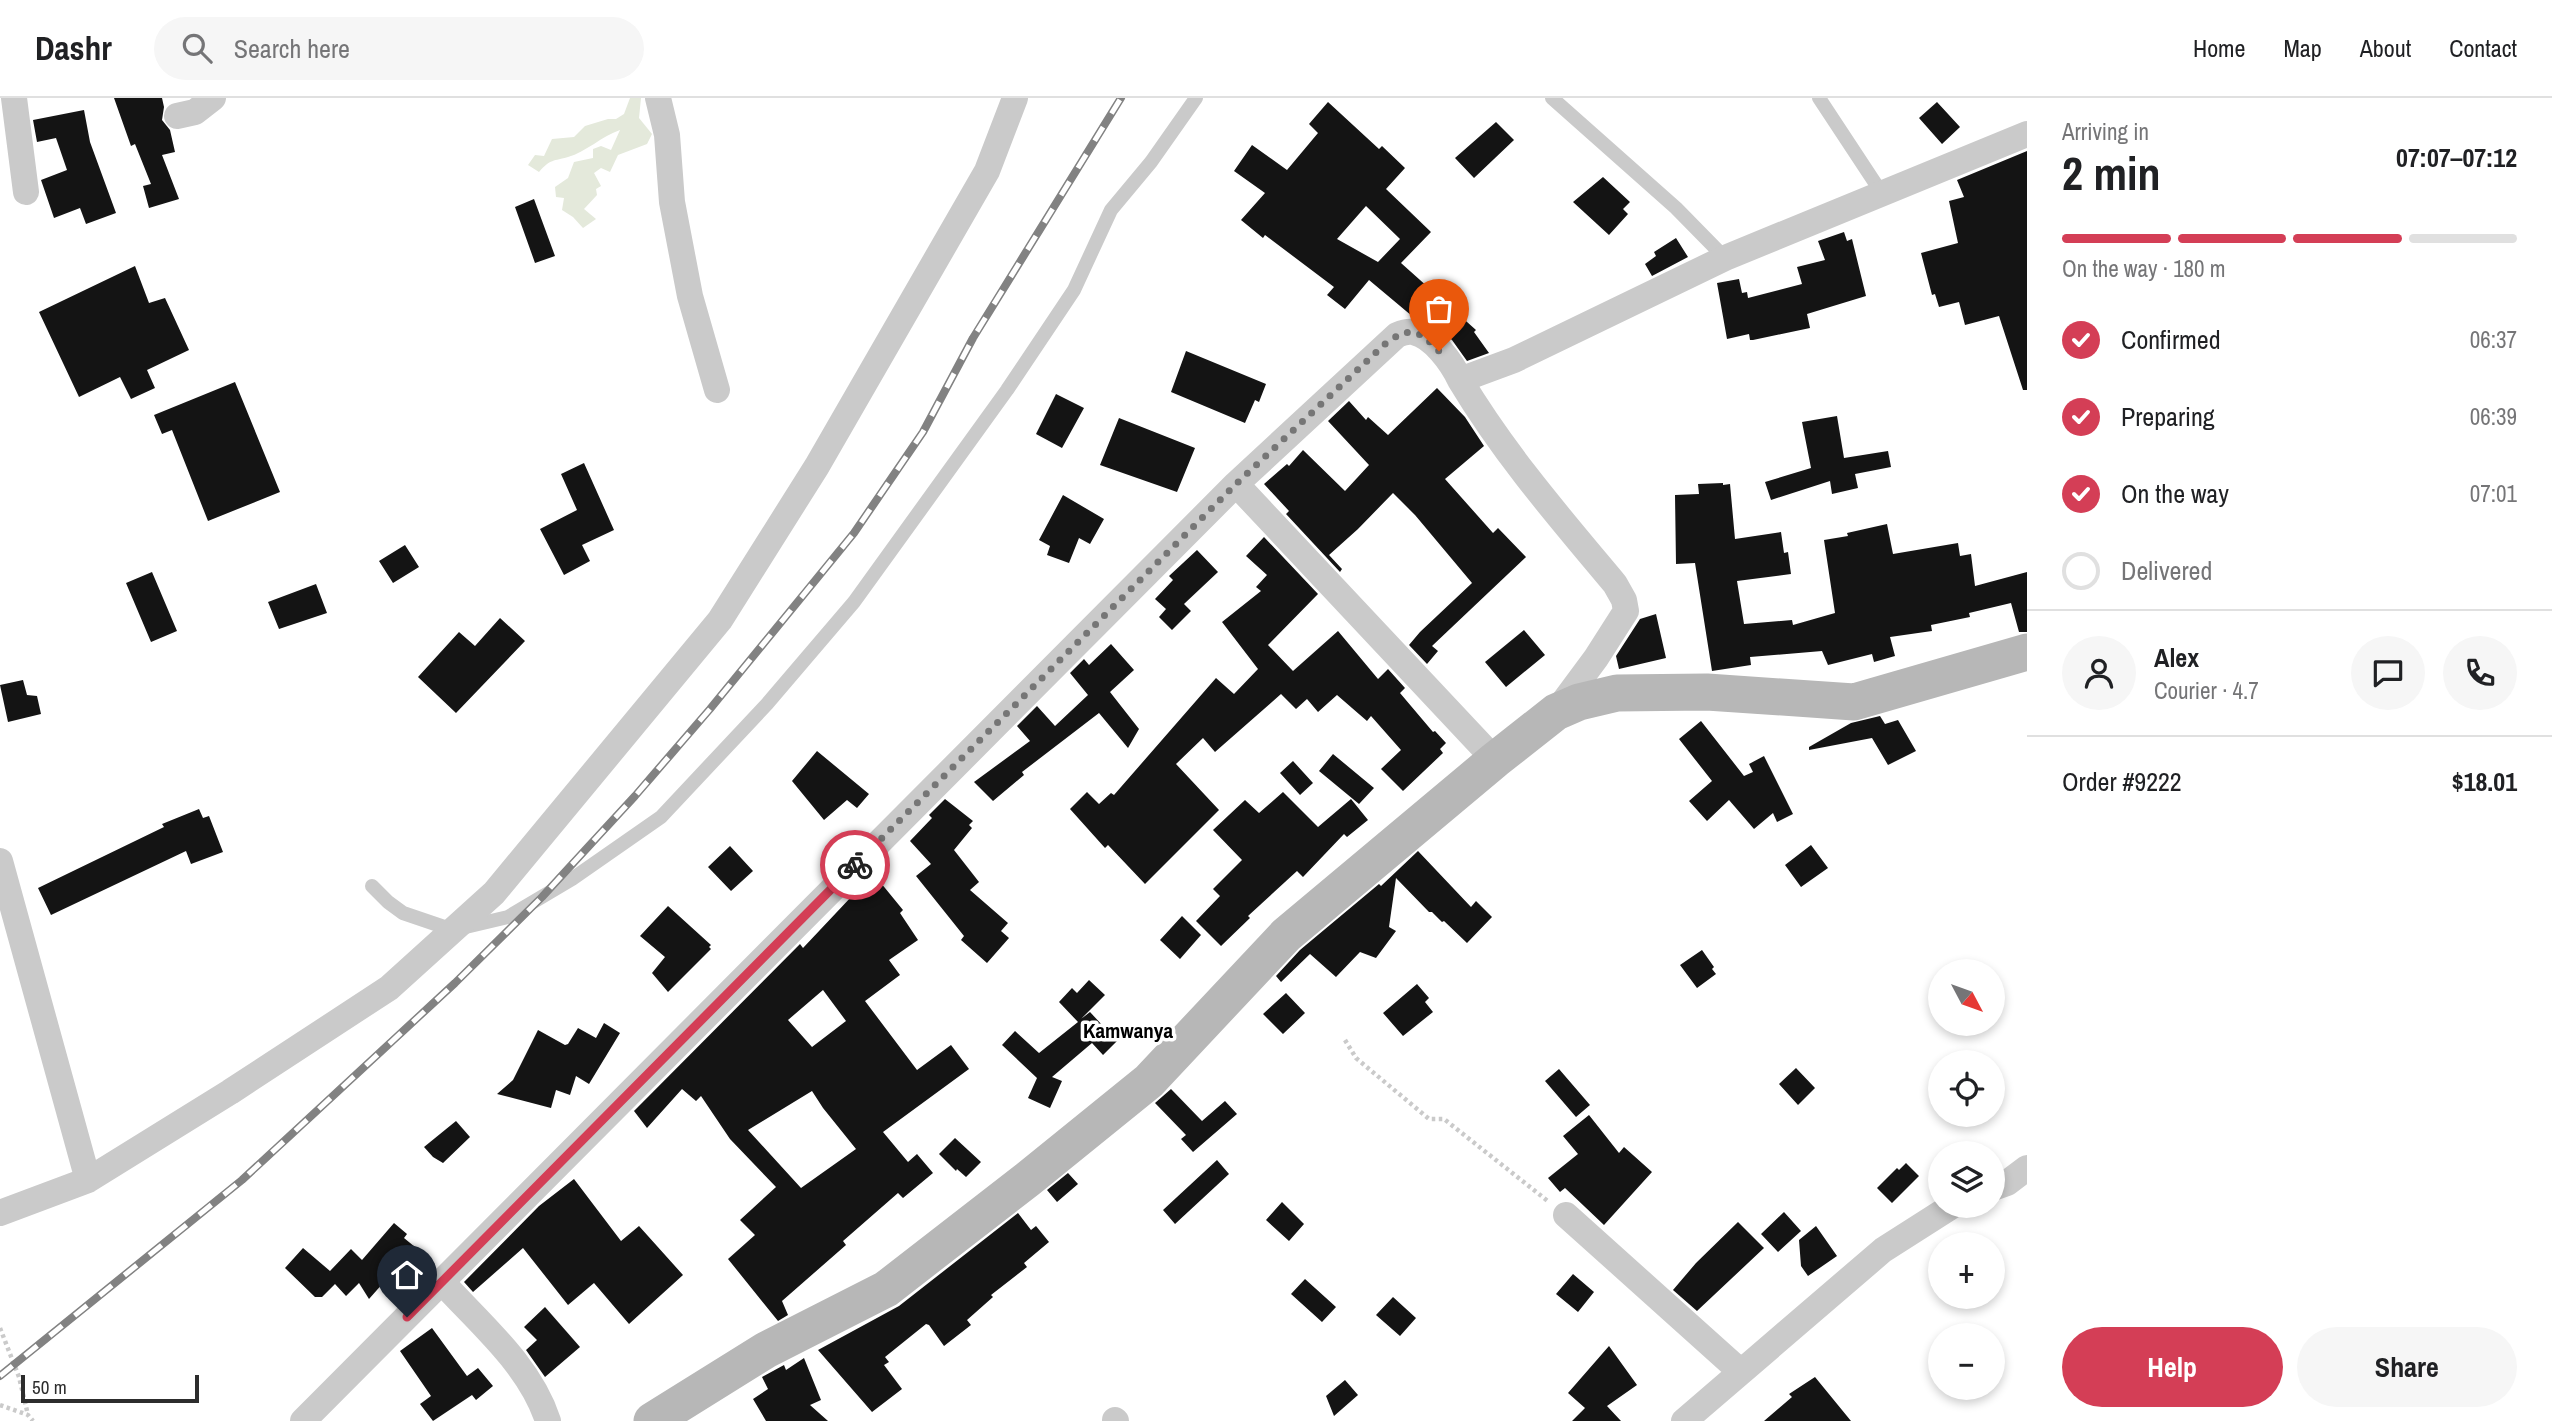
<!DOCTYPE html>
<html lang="en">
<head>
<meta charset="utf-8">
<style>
  :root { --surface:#fff; --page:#f6f6f6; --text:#202124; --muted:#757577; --line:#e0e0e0; --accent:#d43e56 }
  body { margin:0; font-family:"Archivo Narrow",sans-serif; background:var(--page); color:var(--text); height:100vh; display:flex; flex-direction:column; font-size:26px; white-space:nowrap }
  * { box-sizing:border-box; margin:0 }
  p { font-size:23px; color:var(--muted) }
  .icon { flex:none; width:38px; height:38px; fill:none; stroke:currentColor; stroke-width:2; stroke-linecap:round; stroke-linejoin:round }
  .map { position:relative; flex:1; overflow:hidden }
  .details { display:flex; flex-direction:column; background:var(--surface); width:525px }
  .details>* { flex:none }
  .needle { width:46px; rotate:131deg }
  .controls { position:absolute; left:1928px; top:861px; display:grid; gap:14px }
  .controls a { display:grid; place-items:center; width:77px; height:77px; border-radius:50%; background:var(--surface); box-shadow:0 4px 10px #0003; font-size:35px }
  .scale { position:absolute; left:21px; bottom:18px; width:178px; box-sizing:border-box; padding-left:7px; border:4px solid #2d2d2d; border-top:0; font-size:19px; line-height:24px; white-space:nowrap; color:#2d2d2d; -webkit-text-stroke:5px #fff; paint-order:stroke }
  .pin { position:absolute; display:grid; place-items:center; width:60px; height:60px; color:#fff; margin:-72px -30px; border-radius:50% 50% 50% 0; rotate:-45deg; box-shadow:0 0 7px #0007 }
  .pin .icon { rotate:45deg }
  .courier { position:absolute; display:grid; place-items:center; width:70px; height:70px; margin:-35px; border:5px solid #d43e56; border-radius:50%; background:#fff; color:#222; box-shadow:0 2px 9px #0007 }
  .overview em { font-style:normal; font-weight:800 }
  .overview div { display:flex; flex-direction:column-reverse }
  .overview { display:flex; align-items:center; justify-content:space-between; height:119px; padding:0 35px }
  h1 { font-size:46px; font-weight:800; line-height:52px }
  .bar { display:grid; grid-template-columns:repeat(4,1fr); gap:10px 7px; align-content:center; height:84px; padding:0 35px }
  .bar i { height:9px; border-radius:5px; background:var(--line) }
  .bar .on { background:var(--accent) }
  .bar p { grid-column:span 4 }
  .line { display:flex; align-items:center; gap:18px; padding:0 35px; border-top:2px solid var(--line) }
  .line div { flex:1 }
  .round { display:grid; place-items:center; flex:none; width:74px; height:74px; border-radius:37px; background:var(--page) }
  ol { padding:0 35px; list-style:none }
  li { display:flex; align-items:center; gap:21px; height:77px }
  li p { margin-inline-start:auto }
  li .icon { padding:7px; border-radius:50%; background:var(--accent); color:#fff; stroke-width:4 }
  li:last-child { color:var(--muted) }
  li i { width:38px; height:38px; border:4px solid var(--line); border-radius:50% }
  .action { display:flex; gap:14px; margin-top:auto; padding:14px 35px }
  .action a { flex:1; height:80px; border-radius:42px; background:var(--accent); color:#fff; font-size:28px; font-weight:800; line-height:80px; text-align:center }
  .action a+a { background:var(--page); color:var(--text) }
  header { display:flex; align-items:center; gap:42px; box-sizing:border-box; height:98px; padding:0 35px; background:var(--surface); border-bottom:2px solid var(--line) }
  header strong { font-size:33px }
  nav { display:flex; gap:38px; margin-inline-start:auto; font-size:24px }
  .search { width:490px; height:63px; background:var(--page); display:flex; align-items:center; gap:18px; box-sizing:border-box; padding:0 24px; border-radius:38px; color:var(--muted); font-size:26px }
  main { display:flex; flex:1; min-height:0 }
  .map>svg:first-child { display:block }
  .green { fill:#e4e9db }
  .building { fill:#141414; fill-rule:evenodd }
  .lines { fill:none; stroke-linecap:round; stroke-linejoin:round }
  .path { stroke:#cacaca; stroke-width:4.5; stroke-dasharray:3.5 3.5; stroke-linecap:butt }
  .lane { stroke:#cacaca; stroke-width:14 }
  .street { stroke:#cacaca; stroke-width:26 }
  .secondary { stroke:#b7b7b7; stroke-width:37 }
  .rail-casing { stroke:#828282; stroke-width:8 }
  .rail { stroke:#fff; stroke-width:5; stroke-dasharray:16; stroke-linecap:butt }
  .done { stroke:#767676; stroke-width:7; stroke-dasharray:0 12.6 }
  .route { stroke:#d43e56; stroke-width:9 }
  .labels { text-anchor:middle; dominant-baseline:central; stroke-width:7; stroke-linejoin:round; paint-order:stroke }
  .neighbourhood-label { font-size:21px; font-weight:bold; fill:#000; stroke:#fff }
</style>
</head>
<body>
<header>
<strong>Dashr</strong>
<div class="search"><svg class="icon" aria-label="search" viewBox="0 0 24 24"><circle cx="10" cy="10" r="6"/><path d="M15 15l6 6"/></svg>Search here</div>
<nav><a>Home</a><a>Map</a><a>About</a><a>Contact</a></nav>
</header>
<main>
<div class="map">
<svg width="2027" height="1323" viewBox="0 0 2027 1323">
  <rect width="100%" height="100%" fill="#fff"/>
  <path class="green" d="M 630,0 L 641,0 L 639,20 L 652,36 L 647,46 L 618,57 L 610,74 L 601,70 L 594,75 L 601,88 L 596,91 L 597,97 L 584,111 L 596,121 L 583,130 L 573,119 L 562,112 L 564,100 L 556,99 L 555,89 L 568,80 L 574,64 L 593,60 L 593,51 L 601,48 L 611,52 L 620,32 C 602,38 586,54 568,59 C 554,63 550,61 539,74 L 528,67 L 535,57 L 544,58 L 552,41 L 574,39 L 585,28 L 608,21 L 616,21 L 624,16 Z"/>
  <path class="building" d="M 114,0 L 162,0 L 164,9 L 162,22 L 170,32 L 175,54 L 162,57 L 179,101 L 149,110 L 143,88 L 151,86 L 135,46 L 131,48 Z
    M 1328,4 L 1379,51 L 1382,48 L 1405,70 L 1386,91 L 1431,134 L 1401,165 L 1476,232 L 1474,234 L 1489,255 L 1467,263 L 1452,242 L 1438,229 L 1426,222 L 1412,218 L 1369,182 L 1345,211 L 1327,197 L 1334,189 L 1265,137 L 1263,140 L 1241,122 L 1265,95 L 1234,73 L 1252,47 L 1287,72 L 1318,35 L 1309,26 ZM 1366,108 L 1400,141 L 1378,164 L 1337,141 Z
    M 1937,4 L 1960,29 L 1942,46 L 1919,20 Z
    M 84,12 L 90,44 L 116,115 L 86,126 L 80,110 L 54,120 L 41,82 L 67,72 L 56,40 L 37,44 L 33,22 Z
    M 1496,24 L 1514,42 L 1474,80 L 1455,60 Z
    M 2027,53 L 2027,292 L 2023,292 L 1999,218 L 1965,227 L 1959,204 L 1939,209 L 1935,196 L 1932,197 L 1921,155 L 1958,145 L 1949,103 L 1964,99 L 1957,82 Z
    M 1603,79 L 1630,104 L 1623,111 L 1628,116 L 1609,137 L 1573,104 Z
    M 534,101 L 555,158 L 535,165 L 515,109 Z
    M 1844,134 L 1847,143 L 1852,141 L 1866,198 L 1807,216 L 1810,230 L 1753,242 L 1750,242 L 1749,236 L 1727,241 L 1717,185 L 1739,181 L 1742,195 L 1747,194 L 1748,200 L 1802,186 L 1797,169 L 1825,162 L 1818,143 Z
    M 1676,140 L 1688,159 L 1652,178 L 1645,166 L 1656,158 L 1654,154 Z
    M 135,168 L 149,205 L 165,200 L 189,252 L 147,272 L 155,290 L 131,301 L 120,279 L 79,299 L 39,214 Z
    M 1186,253 L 1266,286 L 1259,304 L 1255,302 L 1245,325 L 1171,294 Z
    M 235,284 L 280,394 L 208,423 L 172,332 L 162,336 L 154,317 Z
    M 1437,290 L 1465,319 L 1484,348 L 1445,381 L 1493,435 L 1498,430 L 1526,459 L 1432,548 L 1438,553 L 1427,566 L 1409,547 L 1420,534 L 1472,485 L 1415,417 L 1393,395 L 1358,431 L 1329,457 L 1342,471 L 1340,474 L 1286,416 L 1289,413 L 1264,386 L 1287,366 L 1289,368 L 1303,352 L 1345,393 L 1369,367 L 1328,323 L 1349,303 L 1366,322 L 1368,319 L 1388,337 Z
    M 1056,296 L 1084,310 L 1062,350 L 1036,336 Z
    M 1837,318 L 1844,360 L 1888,353 L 1891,369 L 1855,376 L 1858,390 L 1832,396 L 1830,383 L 1771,402 L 1765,384 L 1811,370 L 1802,324 Z
    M 1119,320 L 1195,350 L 1177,394 L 1100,367 Z
    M 584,365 L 614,432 L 582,447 L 590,463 L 564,477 L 540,431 L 577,412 L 561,376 Z
    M 1723,385 L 1723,387 L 1730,386 L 1735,441 L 1781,434 L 1784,455 L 1788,454 L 1791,476 L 1737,483 L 1744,526 L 1792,522 L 1793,527 L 1835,515 L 1824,442 L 1848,438 L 1847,435 L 1887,426 L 1893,456 L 1958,445 L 1960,458 L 1971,456 L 1975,488 L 2027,474 L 2027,534 L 2019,534 L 2011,505 L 1969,515 L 1970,519 L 1931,527 L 1932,533 L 1890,539 L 1895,558 L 1874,564 L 1872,556 L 1828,567 L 1822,553 L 1750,559 L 1751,567 L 1712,573 L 1695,465 L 1676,466 L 1675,397 L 1699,396 L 1698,386 Z
    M 1063,397 L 1104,421 L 1090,446 L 1079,440 L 1069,465 L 1047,457 L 1050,448 L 1039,442 Z
    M 1264,439 L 1318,496 L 1268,547 L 1293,573 L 1338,533 L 1378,581 L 1388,571 L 1405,590 L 1400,595 L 1433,634 L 1435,633 L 1446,645 L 1440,651 L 1443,655 L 1403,693 L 1381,671 L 1401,652 L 1371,618 L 1367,623 L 1337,597 L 1318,614 L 1307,601 L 1296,611 L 1281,596 L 1215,654 L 1203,640 L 1176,666 L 1219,712 L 1145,786 L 1108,747 L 1105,750 L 1070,711 L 1087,694 L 1099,706 L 1111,695 L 1114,697 L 1216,580 L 1234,596 L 1258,571 L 1222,524 L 1261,493 L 1256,489 L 1267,477 L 1246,458 Z
    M 405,447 L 419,469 L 393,485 L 379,463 Z
    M 1197,452 L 1218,474 L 1184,506 L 1191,513 L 1172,532 L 1159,519 L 1166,511 L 1155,501 L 1173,482 L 1169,478 Z
    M 152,474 L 177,533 L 151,544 L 126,485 Z
    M 316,486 L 327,515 L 279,531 L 268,504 Z
    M 1656,516 L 1666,560 L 1619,571 L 1616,558 L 1640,521 Z
    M 500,520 L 525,543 L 456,615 L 418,579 L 459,534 L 475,548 Z
    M 1524,532 L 1545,557 L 1506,589 L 1485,564 Z
    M 1111,546 L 1134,572 L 1110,594 L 1139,631 L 1128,650 L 1099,615 L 1022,674 L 1024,677 L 993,703 L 974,684 L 1030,643 L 1017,628 L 1037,608 L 1055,628 L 1088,597 L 1070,575 L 1084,561 L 1089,567 Z
    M 23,582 L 27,597 L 37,598 L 41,616 L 8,624 L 0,587 Z
    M 1880,618 L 1885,626 L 1898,622 L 1916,653 L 1888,667 L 1872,640 L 1809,652 L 1809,649 L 1851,625 Z
    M 1701,623 L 1744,678 L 1753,674 L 1749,666 L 1764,658 L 1793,716 L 1777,724 L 1773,715 L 1754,731 L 1729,702 L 1707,723 L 1689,703 L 1712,683 L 1679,641 Z
    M 817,653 L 869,696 L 857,710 L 847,702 L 824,722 L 792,683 Z
    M 1333,656 L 1374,690 L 1359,706 L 1319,673 Z
    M 1293,663 L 1313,685 L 1300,697 L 1280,675 Z
    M 1283,694 L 1318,729 L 1351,701 L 1368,722 L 1347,739 L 1344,736 L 1303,779 L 1297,773 L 1248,818 L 1250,820 L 1221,848 L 1196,823 L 1220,798 L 1213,791 L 1242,762 L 1213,732 L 1245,702 L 1259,715 Z
    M 945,701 L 973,723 L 969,727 L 972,730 L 954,752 L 979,784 L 970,792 L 1008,825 L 1001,833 L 1009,840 L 987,865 L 961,842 L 964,838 L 916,778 L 931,766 L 910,743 L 932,720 L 929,717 Z
    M 199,711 L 203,720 L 209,718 L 223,754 L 191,766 L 186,753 L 51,817 L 38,790 L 164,729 L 162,726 Z
    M 1811,747 L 1828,770 L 1801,789 L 1785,767 Z
    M 730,748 L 753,773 L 731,793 L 708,769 Z
    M 1418,753 L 1471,809 L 1476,803 L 1492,819 L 1467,845 L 1444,823 L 1442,824 L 1432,814 L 1429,814 L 1396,780 L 1389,829 L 1396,833 L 1376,860 L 1360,854 L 1336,879 L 1310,856 L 1281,884 L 1276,878 L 1300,852 L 1379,786 L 1381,788 Z
    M 876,779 L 903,812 L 900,815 L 918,842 L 889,862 L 900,877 L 865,903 L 917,972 L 951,947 L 969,971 L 883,1034 L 908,1064 L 917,1056 L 933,1075 L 903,1100 L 898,1095 L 843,1143 L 846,1147 L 782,1203 L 788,1217 L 778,1223 L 728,1161 L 755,1137 L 740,1122 L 776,1089 L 730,1041 L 701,998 L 696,1003 L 682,991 L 647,1030 L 634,1013 L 800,846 L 803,850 L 852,798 ZM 823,892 L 846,923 L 812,949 L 788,922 ZM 812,993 L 823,1010 L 856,1051 L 801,1090 L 748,1032 Z
    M 668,808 L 711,847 L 709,849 L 711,851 L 668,894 L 652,875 L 665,859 L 640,838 Z
    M 1182,818 L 1201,837 L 1180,861 L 1160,842 Z
    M 1702,852 L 1714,869 L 1712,871 L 1716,876 L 1697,890 L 1680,867 Z
    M 1089,882 L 1105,897 L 1081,921 L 1090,914 L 1117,943 L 1103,957 L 1092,945 L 1052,979 L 1062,983 L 1050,1010 L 1028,1000 L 1037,980 L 1002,947 L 1015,933 L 1039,955 L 1078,924 L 1059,904 L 1072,890 L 1077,895 Z
    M 1417,886 L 1429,900 L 1425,904 L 1433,914 L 1403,938 L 1383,915 Z
    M 1286,895 L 1305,915 L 1283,936 L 1263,916 Z
    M 604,925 L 620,935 L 589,986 L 576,978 L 570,997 L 556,992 L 551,1010 L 497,996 L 513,982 L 538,932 L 565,947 L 568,946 L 578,930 L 596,940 Z
    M 1796,970 L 1815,990 L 1798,1007 L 1779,986 Z
    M 1559,971 L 1590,1007 L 1576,1019 L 1545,983 Z
    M 1171,991 L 1202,1023 L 1225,1003 L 1237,1016 L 1193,1054 L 1181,1041 L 1186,1037 L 1155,1005 Z
    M 1589,1017 L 1619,1055 L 1624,1049 L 1652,1074 L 1604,1127 L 1565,1090 L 1560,1094 L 1548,1080 L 1578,1056 L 1563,1038 Z
    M 456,1023 L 470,1039 L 443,1065 L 433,1059 L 424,1049 Z
    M 955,1040 L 981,1064 L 966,1079 L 957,1071 L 956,1073 L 939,1056 Z
    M 1217,1062 L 1229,1076 L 1175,1126 L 1163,1112 Z
    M 1906,1065 L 1919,1078 L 1892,1105 L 1877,1090 L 1897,1070 L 1899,1072 Z
    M 1068,1075 L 1078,1086 L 1057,1104 L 1047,1092 Z
    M 574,1081 L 621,1143 L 639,1128 L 683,1177 L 629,1226 L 594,1185 L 568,1207 L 523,1150 L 473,1194 L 464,1184 L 539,1108 Z
    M 1282,1104 L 1304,1126 L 1289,1143 L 1266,1122 Z
    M 1784,1114 L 1801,1133 L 1778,1154 L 1761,1136 Z
    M 1018,1115 L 1031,1132 L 1036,1128 L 1049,1144 L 1024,1165 L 1027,1169 L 991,1197 L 993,1199 L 967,1222 L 971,1227 L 944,1248 L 929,1227 L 926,1226 L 885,1259 L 889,1264 L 884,1267 L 902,1291 L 872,1314 L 818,1252 L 899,1208 Z
    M 1738,1124 L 1764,1150 L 1697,1213 L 1673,1192 L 1696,1165 Z
    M 394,1125 L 407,1136 L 404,1140 L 415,1149 L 369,1201 L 359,1185 L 346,1198 L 335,1186 L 322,1199 L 315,1199 L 285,1170 L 303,1150 L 330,1173 L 351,1151 L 362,1162 Z
    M 1816,1128 L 1837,1158 L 1808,1178 L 1801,1168 L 1799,1142 Z
    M 1573,1176 L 1594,1194 L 1578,1214 L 1556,1196 Z
    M 1305,1181 L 1336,1209 L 1322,1224 L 1291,1196 Z
    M 1393,1199 L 1416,1220 L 1400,1238 L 1376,1217 Z
    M 545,1209 L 580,1249 L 545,1279 L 526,1252 L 537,1242 L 524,1229 Z
    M 432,1230 L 467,1278 L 478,1270 L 493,1288 L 476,1302 L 472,1297 L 433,1323 L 420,1306 L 431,1298 L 400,1253 Z
    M 1609,1248 L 1637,1287 L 1607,1308 L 1621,1323 L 1572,1323 L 1585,1310 L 1568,1295 Z
    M 804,1260 L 821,1302 L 810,1307 L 828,1323 L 766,1323 L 753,1301 L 768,1291 L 762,1279 L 784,1267 L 786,1272 Z
    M 1815,1279 L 1851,1323 L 1764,1323 L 1792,1299 L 1789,1296 Z
    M 1345,1282 L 1358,1297 L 1334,1318 L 1326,1298 Z"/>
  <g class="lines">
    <path class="path" d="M 1345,942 L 1356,960 L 1429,1021 L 1444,1021 L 1549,1104
      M 0,1230 L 19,1279 L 28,1317
      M 0,1307 L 28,1317 L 33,1323"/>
    <path class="lane" d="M 1552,0 L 1676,110 L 1725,160
      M 1819,0 L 1883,97
      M 372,788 L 388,804 L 403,815 L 453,832 L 508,819 L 572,781 L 661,719 L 767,606 L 854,504 L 1007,292 L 1074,192 L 1111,112 L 1151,64 L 1196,0"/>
    <path class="street" d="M 14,0 L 26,94
      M 658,0 L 667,37 L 672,104 L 690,198 L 717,292
      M 177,18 L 195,14 L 213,0
      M 1460,282 C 1505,357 1559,419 1615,486 L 1624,502 L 1626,513 L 1596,560 L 1556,614
      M 1236,386 L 1495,662
      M 0,763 L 88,1082
      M 1993,1090 L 2007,1085 L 2027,1070
      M 0,1115 L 88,1082 L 230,994 L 389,890 L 494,795 L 720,522 L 817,368 L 987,73 L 1015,0
      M 1566,1117 L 1741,1274
      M 442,1184 C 480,1226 530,1267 548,1323
      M 1115,1322 L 1116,1323
      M 303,1323 L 1236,386 L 1397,237 C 1402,235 1408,233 1413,234 C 1433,238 1452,265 1460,282 L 1514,262 L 1725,160 L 2027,36
      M 1684,1323 L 1883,1152 L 1952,1108"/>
    <path class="secondary" d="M 652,1323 L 766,1252 L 886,1191 L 1028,1081 L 1149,983 L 1286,837 L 1495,662 L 1556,614 L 1579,604 L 1617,595 L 1707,594 L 1854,604 L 2027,554"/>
    <defs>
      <path id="rail" d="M 0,1278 L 242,1082 L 455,885 L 542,799 L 635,698 L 710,611 L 854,435 L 923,334 L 973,240 L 1121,0"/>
    </defs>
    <use href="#rail" class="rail-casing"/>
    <use href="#rail" class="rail"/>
  </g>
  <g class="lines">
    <path class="done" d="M 855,767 L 1236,386 L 1385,246 C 1410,227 1419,232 1439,253"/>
    <path class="route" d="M 407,1219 L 855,767"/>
  </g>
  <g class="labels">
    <g class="neighbourhood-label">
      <text x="1128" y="932">Kamwanya</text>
    </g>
  </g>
</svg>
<div class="controls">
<a><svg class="needle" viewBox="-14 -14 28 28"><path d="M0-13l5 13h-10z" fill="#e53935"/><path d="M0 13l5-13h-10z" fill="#757577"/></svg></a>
<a><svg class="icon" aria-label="locate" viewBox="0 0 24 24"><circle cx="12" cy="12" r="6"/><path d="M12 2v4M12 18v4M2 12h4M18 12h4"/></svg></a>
<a><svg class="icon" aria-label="layers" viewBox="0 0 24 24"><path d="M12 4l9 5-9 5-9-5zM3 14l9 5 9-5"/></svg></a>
<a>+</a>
<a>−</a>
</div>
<div class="scale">50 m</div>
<div class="pin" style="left:1439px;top:253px;background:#ea580c"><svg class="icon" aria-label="bag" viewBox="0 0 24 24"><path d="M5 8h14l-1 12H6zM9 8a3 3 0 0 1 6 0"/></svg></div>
<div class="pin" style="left:407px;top:1219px;background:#1f2937"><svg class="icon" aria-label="home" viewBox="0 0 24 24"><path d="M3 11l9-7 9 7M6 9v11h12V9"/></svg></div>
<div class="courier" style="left:855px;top:767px"><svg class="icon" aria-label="bike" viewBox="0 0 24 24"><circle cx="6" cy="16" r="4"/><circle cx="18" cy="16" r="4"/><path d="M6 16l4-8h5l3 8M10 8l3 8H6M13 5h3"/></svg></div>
</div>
<section class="details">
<div class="overview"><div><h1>2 min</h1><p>Arriving in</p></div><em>07:07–07:12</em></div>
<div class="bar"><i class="on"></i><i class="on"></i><i class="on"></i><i></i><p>On the way · 180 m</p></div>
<ol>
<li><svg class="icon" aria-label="check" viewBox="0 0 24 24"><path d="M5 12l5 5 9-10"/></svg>Confirmed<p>06:37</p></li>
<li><svg class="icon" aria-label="check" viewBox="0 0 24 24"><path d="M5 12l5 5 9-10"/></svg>Preparing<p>06:39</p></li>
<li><svg class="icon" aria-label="check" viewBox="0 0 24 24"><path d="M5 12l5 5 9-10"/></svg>On the way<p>07:01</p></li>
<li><i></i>Delivered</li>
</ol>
<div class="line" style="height:126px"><a class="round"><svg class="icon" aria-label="person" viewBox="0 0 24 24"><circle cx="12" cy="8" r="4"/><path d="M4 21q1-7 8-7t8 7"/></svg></a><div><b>Alex</b><p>Courier · 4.7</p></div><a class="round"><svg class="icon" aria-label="chat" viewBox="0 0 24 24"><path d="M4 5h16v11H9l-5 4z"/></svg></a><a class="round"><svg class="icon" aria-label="phone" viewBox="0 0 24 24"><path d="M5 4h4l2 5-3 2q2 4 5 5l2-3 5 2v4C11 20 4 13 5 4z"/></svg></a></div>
<div class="line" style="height:91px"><div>Order #9222</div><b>$18.01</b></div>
<div class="action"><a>Help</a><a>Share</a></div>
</section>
</main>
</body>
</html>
